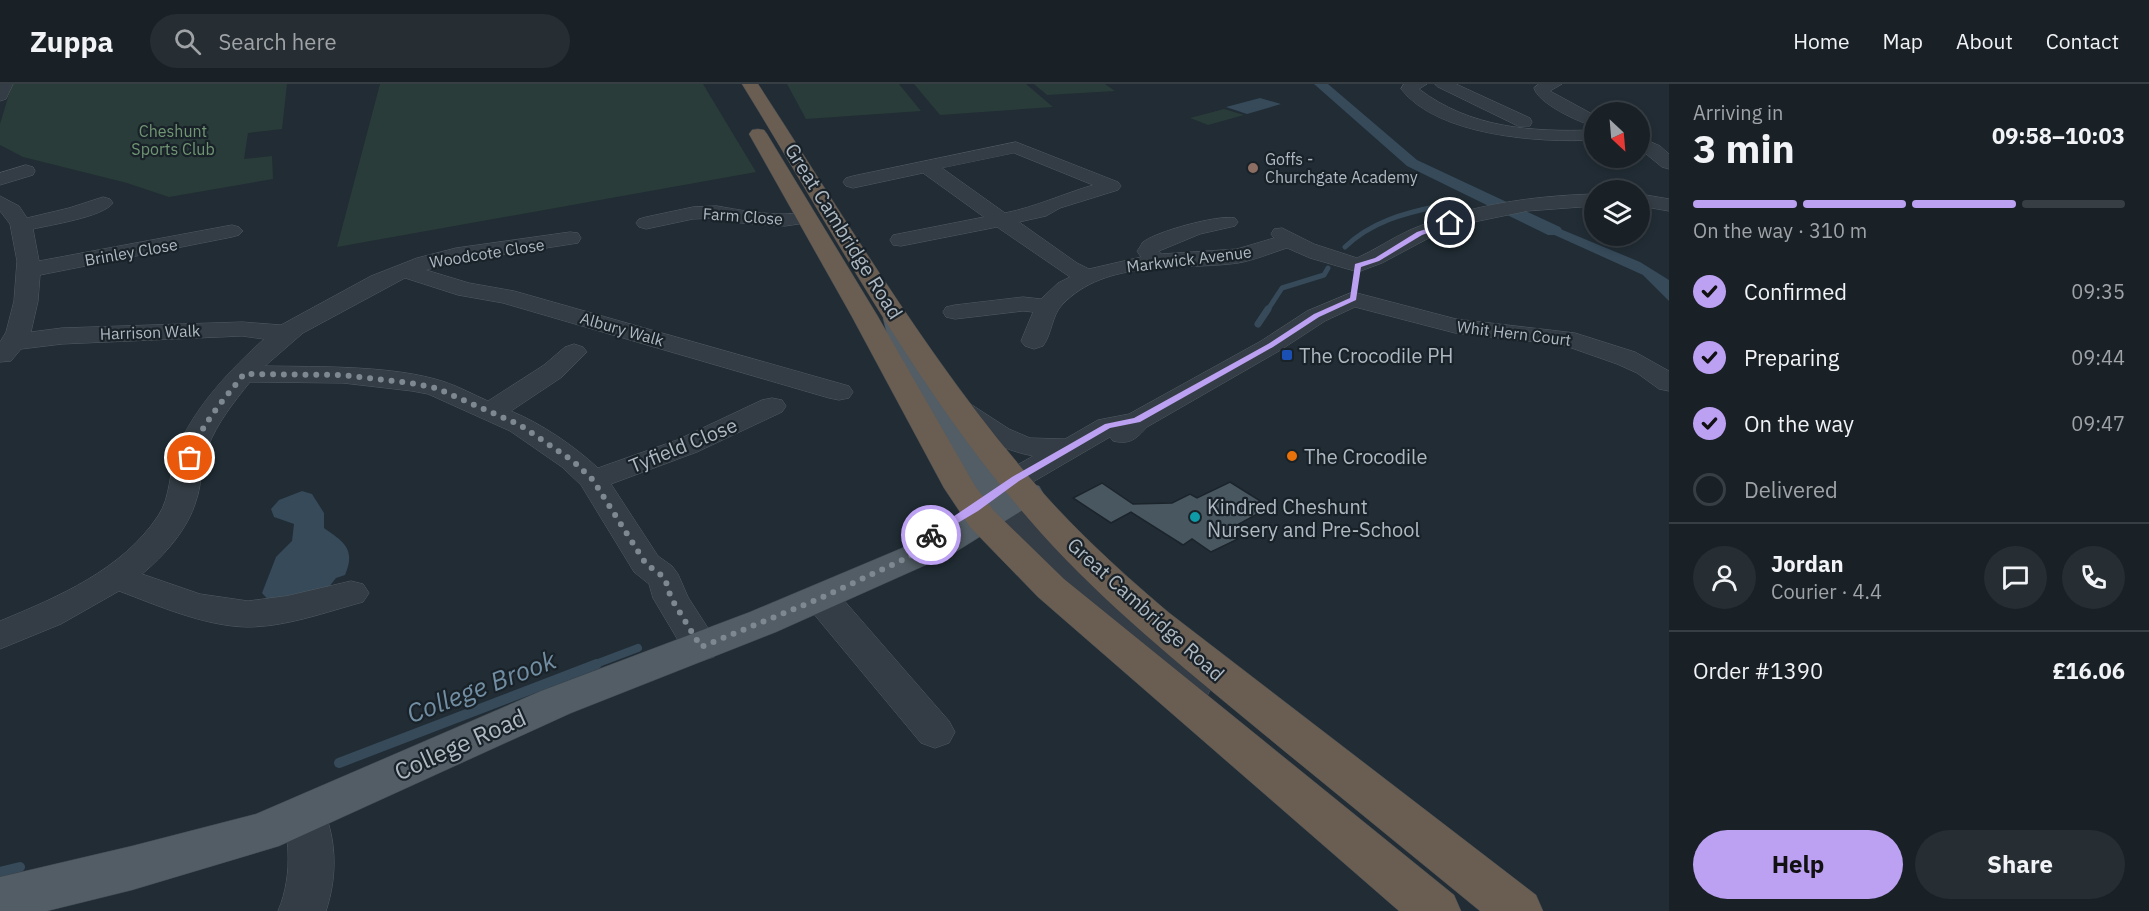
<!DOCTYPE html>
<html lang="en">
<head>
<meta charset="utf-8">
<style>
  :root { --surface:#192127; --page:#262e33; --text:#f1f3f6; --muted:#9fa3a7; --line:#373e44; --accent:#bca0f2 }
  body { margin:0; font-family:"IBM Plex Sans",sans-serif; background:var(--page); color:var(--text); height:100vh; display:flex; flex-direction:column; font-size:22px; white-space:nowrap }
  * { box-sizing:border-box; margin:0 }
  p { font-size:20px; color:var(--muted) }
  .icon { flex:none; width:33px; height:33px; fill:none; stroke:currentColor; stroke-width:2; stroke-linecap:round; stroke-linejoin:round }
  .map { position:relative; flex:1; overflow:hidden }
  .details { display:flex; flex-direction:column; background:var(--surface); width:480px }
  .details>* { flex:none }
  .needle { width:39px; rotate:154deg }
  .tools { position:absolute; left:1584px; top:18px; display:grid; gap:12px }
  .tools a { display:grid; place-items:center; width:66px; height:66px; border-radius:50%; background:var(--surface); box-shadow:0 3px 9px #0003,0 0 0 2px var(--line); font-size:30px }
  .pin { position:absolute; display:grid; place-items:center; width:51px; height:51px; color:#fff; margin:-26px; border:3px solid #fff; border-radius:50%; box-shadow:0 2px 6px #0007 }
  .courier { position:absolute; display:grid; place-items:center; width:60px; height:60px; margin:-30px; border:4px solid #bca0f2; border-radius:50%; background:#fff; color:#222; box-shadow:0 2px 8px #0007 }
  .overview em { font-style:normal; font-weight:700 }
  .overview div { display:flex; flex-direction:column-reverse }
  .overview { display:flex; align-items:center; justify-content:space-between; height:102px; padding:0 24px }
  h1 { font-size:39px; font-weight:700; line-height:45px }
  .bar { display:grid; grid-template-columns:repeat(4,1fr); gap:9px 6px; align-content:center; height:72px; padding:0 24px }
  .bar i { height:8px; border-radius:4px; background:var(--line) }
  .bar .current { background:var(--accent) }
  .bar p { grid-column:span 4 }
  .line { display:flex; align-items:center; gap:15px; padding:0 24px; border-top:2px solid var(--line) }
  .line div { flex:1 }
  .round { display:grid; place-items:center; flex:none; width:63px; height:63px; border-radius:32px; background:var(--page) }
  ol { padding:0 24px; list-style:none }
  li { display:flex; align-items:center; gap:18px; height:66px }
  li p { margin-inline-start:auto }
  li .icon { padding:6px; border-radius:50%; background:var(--accent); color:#111; stroke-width:4 }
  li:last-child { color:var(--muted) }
  li i { width:33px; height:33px; border:3px solid var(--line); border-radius:50% }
  .button { display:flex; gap:12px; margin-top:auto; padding:12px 24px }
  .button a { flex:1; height:69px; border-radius:36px; background:var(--accent); color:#111; font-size:24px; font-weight:700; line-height:69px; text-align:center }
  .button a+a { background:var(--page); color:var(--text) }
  header { display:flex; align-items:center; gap:36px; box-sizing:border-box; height:84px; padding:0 30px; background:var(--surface); border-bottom:2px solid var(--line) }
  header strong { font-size:28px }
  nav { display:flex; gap:33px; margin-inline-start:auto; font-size:21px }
  .search { width:420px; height:54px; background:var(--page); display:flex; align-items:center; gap:15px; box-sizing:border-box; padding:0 21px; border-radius:33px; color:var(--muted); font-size:22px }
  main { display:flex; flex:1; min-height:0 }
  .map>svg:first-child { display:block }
  .green { fill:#293c39 }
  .water { fill:#364a5a }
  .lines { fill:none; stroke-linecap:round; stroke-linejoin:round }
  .stream-far3 { stroke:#364a5a; stroke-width:5 }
  .stream-far2 { stroke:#364a5a; stroke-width:7 }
  .stream-far1 { stroke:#364a5a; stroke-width:8 }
  .stream { stroke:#364a5a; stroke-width:10 }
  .canal { fill:#364a5a; fill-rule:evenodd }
  .building { fill:#495760; stroke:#1c242b; stroke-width:1.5 }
  .minor-casing { stroke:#525b63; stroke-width:1 }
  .major-casing { stroke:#3e464e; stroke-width:1 }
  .highway-casing { stroke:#3f484f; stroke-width:1 }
  .minor { fill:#343d45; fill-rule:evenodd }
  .major { fill:#525d65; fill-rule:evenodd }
  .highway { fill:#6a5d52; fill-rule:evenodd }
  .route { fill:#bca0f2 }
  .done { stroke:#7d8890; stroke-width:6; stroke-dasharray:0 10.8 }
  .education-dot { fill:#8d6e63; stroke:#1a2229; stroke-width:2 }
  .transit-dot { fill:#1a4fb4; stroke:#1a2229; stroke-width:2 }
  .food-dot { fill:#e8710a; stroke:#1a2229; stroke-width:2 }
  .culture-dot { fill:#0f9aa8; stroke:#1a2229; stroke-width:2 }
  .labels { text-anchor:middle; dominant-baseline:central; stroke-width:4.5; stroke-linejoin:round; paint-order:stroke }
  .far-park-label { font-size:16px; fill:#709673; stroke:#1a2229 }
  .far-poi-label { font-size:16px; fill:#aeb9c2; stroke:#1a2229; text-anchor:start }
  .far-street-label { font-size:16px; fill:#aeb9c2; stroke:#1a2229 }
  .street-label { font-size:20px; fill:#aeb9c2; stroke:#1a2229 }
  .poi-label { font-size:20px; fill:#aeb9c2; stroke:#1a2229; text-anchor:start }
  .near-street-label { font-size:24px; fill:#aeb9c2; stroke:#1a2229 }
  .near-water-label { font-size:26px; font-style:italic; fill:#718ea3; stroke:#1a2229 }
</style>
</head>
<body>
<header>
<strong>Zuppa</strong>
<div class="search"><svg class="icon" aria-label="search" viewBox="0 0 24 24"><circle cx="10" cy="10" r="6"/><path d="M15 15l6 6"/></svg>Search here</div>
<nav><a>Home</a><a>Map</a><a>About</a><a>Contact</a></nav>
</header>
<main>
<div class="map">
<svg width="1669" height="827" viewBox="0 0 1669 827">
  <rect width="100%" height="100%" fill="#212c34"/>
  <path class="green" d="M 12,0 L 287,0 L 282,45 L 248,49 L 244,75 L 272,72 L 273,95 L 169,113 L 127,99 L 23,73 L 0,61 L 0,40 Z
    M 380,0 L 703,0 L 756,88 L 337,163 Z
    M 787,0 L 899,0 L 921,27 L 806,35 Z
    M 914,0 L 1026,0 L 1053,23 L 940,31 Z
    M 1034,0 L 1105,0 L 1115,7 L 1047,11 Z
    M 1224,25 L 1244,31 L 1208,41 L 1190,34 Z"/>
  <path class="water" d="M 1260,14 L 1281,20 L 1247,30 L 1226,23 Z
    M 1529,132 L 1640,178 L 1669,196 L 1669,217 L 1643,191 L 1517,134 Z
    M 302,407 L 312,410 L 324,429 L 324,444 C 344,458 356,465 345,491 L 336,494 L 328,504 L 271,519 L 262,509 L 276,473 L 292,457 L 294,440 L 274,433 L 271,425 L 279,416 Z"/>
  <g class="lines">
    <path class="stream-far3" d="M 1345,163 C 1371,138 1404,129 1439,122
      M 1267,227 L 1282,204 L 1324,191 L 1328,184"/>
    <path class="stream-far2" d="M 1258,240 L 1268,225"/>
    <path class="stream-far1" d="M 593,581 L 638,564"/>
    <path class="stream" d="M 339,679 L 597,580
      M 0,788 L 20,783"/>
    <path class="canal" d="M 1314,0 L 1328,0 L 1417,76 L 1560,143 L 1563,147 L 1560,151 L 1548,151 L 1407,82 Z"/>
  </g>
  <path class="building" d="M 1230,398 L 1270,423 L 1226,447 L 1238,455 L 1211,468 L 1192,455 L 1183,461 L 1131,428 L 1111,439 L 1073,414 L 1102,399 L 1133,420 L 1172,419 L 1190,410 L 1197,414 Z"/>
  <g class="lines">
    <defs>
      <path id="minor" d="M 0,0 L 13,0 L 6,15 L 0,17 Z
        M 1404,0 L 1427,0 L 1419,5 C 1470,44 1531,48 1594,46 L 1594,56 C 1540,59 1437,52 1401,5 Z
        M 1435,0 L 1456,0 L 1530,34 L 1532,38 L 1530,42 L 1518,42 L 1438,3 Z
        M 1539,0 L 1562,0 L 1550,7 L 1594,31 L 1594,42 C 1580,39 1537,19 1534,4 Z
        M 1640,53 L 1660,62 L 1669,70 L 1669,85 L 1662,83 L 1640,65 Z
        M 1016,58 L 1118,98 L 1121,102 L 1118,106 L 1060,124 L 1046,132 L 1019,138 L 1077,179 L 1089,185 L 1141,173 L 1137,167 C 1138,166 1142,160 1142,159 C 1153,148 1220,130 1235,134 L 1238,138 L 1235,142 L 1200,150 L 1159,167 L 1161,170 L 1237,165 L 1274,154 L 1271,150 L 1274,145 L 1282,144 L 1314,160 L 1357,174 C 1375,166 1392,154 1410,146 C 1468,121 1531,112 1594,110 L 1594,122 L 1527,127 L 1469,139 L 1427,155 L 1382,179 L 1358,188 L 1310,174 L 1287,164 C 1271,169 1255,176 1238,179 C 1181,187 1106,174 1062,221 C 1052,231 1052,250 1043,262 L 1034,265 L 1025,262 L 1021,257 L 1033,228 L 1023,227 L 955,235 L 946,233 L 943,228 L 946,223 L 955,221 L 1023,213 L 1041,215 L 1058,199 L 1070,193 L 997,143 L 901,162 L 893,161 L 890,156 L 893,151 L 984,133 L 923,89 L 853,104 L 846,102 L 843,98 L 846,94 L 853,92 ZM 1014,69 L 1093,101 C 1063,110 1035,123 1005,129 L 942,84 Z
        M 26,81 L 33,83 L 35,87 L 33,91 L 0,101 L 0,89 Z
        M 1640,110 L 1669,115 L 1669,127 L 1640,122 Z
        M 0,112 L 19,122 L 27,134 L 69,124 L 103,113 L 110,115 L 113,119 C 103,133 50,141 33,145 L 39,177 L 232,141 L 239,143 L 243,147 L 239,151 L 232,153 L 40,191 L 38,217 L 31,248 L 62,244 L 242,238 L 281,241 L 371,192 L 417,174 L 456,164 L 570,148 L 578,149 L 581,154 L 578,159 L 456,178 L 426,186 L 469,199 L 514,207 L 849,302 L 853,308 L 849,314 L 839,316 L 829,314 L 503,219 L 458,211 L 405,194 L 303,249 L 265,282 C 319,283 394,281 445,298 C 460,303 474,311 488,317 L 544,281 L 565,263 L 574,260 L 583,263 L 587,268 L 562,293 L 511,327 C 542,340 573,361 598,384 L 677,356 L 762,316 L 772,314 L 782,316 L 786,322 L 782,328 L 697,368 L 611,400 L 658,472 L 672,482 L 678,490 L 688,513 L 720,563 L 714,573 L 701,577 L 688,573 L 653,514 L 649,500 L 634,488 L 581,401 L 562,383 L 510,347 L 428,310 L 412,307 L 343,299 L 250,298 C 234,318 217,339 208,363 C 201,381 202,400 196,417 C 188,445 164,472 142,490 L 200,510 L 248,517 L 287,512 L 351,497 L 363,500 L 369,509 L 363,518 C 326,528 286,543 247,543 C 204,542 159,522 119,507 L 61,540 L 0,565 L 0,537 C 58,513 122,486 158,432 C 171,413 169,387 177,366 C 194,323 231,285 264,255 L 242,252 L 62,260 L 21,265 L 11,277 L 0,278 L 0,258 L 6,248 L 14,217 L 17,177 L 10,140 L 0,127 Z
        M 717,122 C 739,126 761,130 784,130 C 794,130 802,127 812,130 L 815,134 L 812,138 L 785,142 L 741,139 L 717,134 L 693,135 L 646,145 L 639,143 L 636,139 L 639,135 L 646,133 L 693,123 Z
        M 1353,208 L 1456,235 L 1575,249 L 1635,268 L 1669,287 L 1669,307 L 1659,305 L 1637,289 L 1617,280 L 1563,261 L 1455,249 L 1355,223 L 1325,237 L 1279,267 L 1147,343 C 1136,355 1130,361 1113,357 L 1110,353 L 1026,402 L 1017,411 L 1016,416 L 1101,499 L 1207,592 L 1212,602 L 1207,612 L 1193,617 L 1179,612 L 1077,517 L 984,418 C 990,393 1013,384 1033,372 C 1002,366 978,352 952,333 L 948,327 L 952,321 L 962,319 L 972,321 L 1009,345 L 1030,354 L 1065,355 L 1098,336 L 1129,330 L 1261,257 L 1307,227 Z
        M 821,502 L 834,505 L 949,637 L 955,648 L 949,659 L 935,664 L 921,659 L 808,523 L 803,514 L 808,505 Z
        M 305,712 L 320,718 C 337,752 338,791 326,827 L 278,827 C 286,808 289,788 288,767 C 287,746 280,738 290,718 Z"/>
      <path id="major" d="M 896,226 L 905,229 C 913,240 913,255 920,268 C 944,317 977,361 1008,406 L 1027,399 L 1039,402 L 1043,409 L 1039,416 L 957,467 L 776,548 L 571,629 L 279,762 L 132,806 L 47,827 L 0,827 L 0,793 L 132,762 L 256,730 L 541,607 L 750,528 L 933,451 L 969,430 L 976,421 L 978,410 L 936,347 L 891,266 L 883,234 L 887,229 Z"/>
      <path id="highway" d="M 742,0 L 758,0 C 842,129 921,264 1020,382 C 1064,436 1115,483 1168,528 L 1536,811 L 1543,827 L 1480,827 C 1405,765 1329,704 1254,642 C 1180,581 1105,520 1041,449 C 921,315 836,152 742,0 Z
        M 758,45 L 764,46 L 767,50 L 877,231 L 975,402 L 994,427 L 1064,495 L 1454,811 L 1461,827 L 1399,827 L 1038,513 L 970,443 L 944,404 L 851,231 L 749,50 L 752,46 Z"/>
    </defs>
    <use href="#minor" class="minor-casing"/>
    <use href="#major" class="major-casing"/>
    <use href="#highway" class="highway-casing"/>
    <use href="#minor" class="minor"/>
    <use href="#major" class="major"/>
    <use href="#highway" class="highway"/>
  </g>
  <path class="route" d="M 1450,137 L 1452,141 L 1422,151 L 1379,177 L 1361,183 L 1356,216 L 1319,233 L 1273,263 L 1140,338 L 1110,344 L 1019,397 L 978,427 L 934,453 L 927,453 L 926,451 L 1012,393 L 1105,340 L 1134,334 L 1268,260 L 1314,230 L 1350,214 L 1355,180 L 1375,174 L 1417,148 Z"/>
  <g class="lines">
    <path class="done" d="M 190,374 C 199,342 224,316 244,290 L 342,291 L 411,299 L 436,304 L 520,341 L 573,377 L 593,396 L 646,480 L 660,490 L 666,498 L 671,514 L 701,563 L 821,514 L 911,472 L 931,451"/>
  </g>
  <circle class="education-dot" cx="1253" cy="84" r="6"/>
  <rect class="transit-dot" x="1281" y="265" width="12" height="12" rx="3"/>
  <circle class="food-dot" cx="1292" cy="372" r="6"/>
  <circle class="culture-dot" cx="1195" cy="433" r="6"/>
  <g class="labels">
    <g class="far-park-label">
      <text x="173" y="47">Cheshunt<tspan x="173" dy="18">Sports Club</tspan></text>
    </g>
    <g class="far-poi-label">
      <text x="1265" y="75">Goffs -<tspan x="1265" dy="18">Churchgate Academy</tspan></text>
    </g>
    <g class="far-street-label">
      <text transform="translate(743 132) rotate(4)">Farm Close</text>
      <text transform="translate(131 168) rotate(-10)">Brinley Close</text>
      <text transform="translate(487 169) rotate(-9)">Woodcote Close</text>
      <text transform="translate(1189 175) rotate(-7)">Markwick Avenue</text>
      <text transform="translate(622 245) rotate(16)">Albury Walk</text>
      <text transform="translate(150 248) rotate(-2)">Harrison Walk</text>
      <text transform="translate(1514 249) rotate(7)">Whit Hern Court</text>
    </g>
    <g class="street-label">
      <text transform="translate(844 147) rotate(58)">Great Cambridge Road</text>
      <text transform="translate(683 361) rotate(-22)">Tyfield Close</text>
      <text transform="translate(1146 525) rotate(42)">Great Cambridge Road</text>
    </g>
    <g class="poi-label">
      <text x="1299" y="271">The Crocodile PH</text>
      <text x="1304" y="372">The Crocodile</text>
      <text x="1207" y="422">Kindred Cheshunt<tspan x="1207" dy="23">Nursery and Pre-School</tspan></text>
    </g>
    <g class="near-street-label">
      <text transform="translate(460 660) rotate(-24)">College Road</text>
    </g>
    <g class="near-water-label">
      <text transform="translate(481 602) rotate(-21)">College Brook</text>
    </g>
  </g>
</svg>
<div class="tools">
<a><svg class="needle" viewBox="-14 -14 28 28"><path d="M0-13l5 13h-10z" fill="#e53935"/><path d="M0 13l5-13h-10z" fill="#9fa3a7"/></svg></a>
<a><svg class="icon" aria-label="layers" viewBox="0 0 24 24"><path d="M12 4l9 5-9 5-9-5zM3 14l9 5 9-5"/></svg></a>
</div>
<div class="pin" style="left:190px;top:374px;background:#ea580c"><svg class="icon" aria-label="bag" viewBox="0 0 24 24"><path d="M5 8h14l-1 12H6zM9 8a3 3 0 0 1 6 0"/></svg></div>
<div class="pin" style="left:1450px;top:139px;background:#1f2937"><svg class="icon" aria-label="home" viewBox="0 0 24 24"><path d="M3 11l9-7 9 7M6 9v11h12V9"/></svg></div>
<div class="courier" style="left:931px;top:451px"><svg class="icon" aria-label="bike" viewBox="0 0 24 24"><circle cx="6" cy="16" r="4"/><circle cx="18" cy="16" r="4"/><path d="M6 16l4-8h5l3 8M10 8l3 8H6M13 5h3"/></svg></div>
</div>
<section class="details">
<div class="overview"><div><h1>3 min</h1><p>Arriving in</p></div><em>09:58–10:03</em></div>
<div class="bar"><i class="current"></i><i class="current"></i><i class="current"></i><i></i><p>On the way · 310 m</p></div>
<ol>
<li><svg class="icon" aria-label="check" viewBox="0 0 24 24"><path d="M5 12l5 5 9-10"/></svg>Confirmed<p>09:35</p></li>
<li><svg class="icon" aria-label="check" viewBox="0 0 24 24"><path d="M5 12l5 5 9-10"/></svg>Preparing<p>09:44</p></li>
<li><svg class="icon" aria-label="check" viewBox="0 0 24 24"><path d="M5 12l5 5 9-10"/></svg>On the way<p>09:47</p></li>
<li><i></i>Delivered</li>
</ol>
<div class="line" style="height:108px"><a class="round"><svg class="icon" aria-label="person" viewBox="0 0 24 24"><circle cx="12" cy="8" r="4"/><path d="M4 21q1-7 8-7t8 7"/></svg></a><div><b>Jordan</b><p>Courier · 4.4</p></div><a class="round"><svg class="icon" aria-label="chat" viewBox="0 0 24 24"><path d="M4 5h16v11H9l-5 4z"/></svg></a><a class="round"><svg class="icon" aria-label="phone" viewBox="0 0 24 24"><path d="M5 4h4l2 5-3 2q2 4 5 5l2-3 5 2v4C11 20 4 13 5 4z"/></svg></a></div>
<div class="line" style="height:78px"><div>Order #1390</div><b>£16.06</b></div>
<div class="button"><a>Help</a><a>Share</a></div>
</section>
</main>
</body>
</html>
